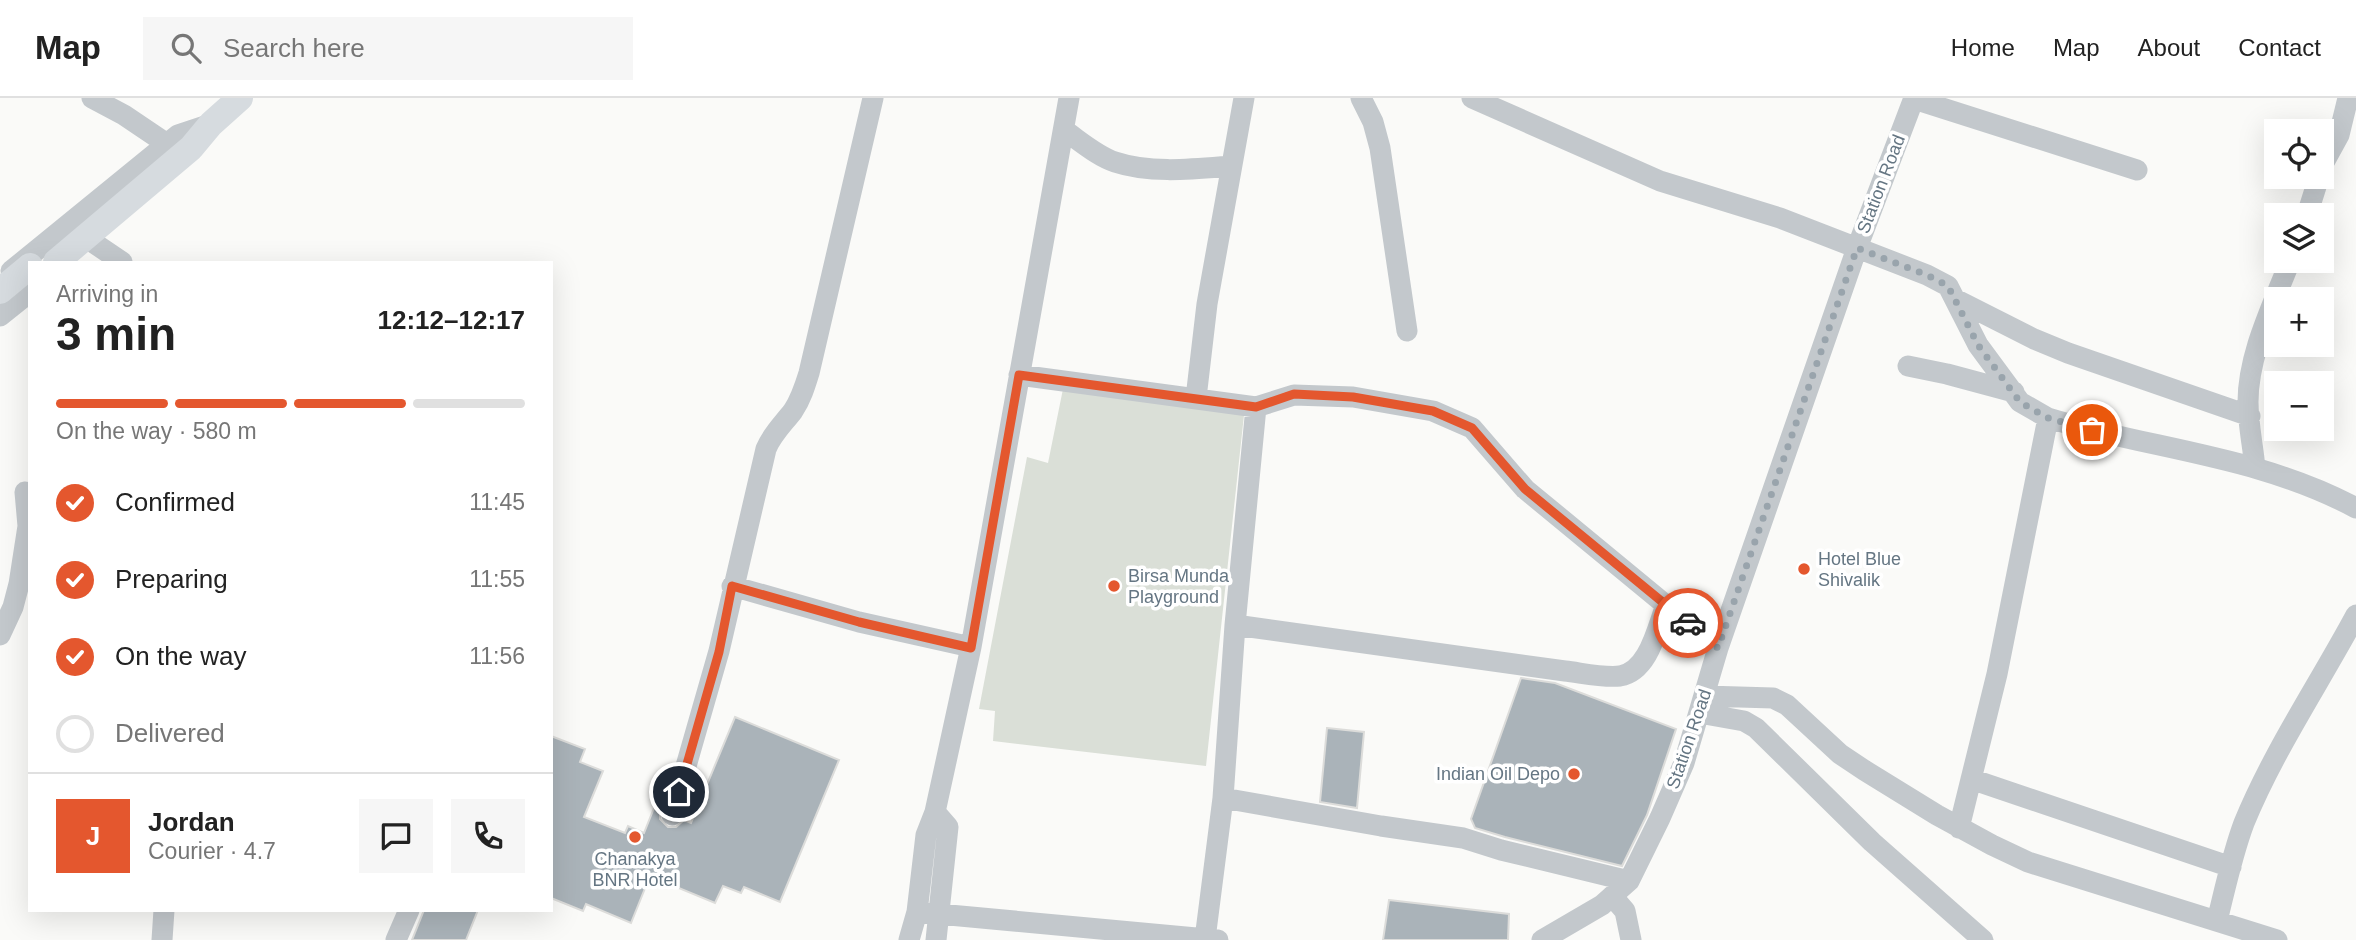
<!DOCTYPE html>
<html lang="en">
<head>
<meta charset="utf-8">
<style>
  :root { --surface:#fff; --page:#f6f6f6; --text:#222; --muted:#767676; --line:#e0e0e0; --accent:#e4572e }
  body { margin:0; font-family:Arial,sans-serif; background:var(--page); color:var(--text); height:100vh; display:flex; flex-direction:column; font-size:26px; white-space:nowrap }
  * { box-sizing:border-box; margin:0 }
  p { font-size:23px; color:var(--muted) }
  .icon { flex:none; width:38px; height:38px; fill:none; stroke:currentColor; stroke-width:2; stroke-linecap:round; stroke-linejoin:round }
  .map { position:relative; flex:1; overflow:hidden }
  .drawer { position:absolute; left:28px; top:163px; width:525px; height:651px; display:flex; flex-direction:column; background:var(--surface); border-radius:0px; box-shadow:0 7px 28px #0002 }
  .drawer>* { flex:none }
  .buttons { position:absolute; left:2264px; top:21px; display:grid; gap:14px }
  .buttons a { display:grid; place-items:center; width:70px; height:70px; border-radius:0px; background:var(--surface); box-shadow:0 7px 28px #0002; font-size:35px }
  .pin { position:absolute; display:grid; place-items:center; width:60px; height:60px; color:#fff; margin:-30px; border:4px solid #fff; border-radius:50%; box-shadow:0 2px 7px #0007 }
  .courier { position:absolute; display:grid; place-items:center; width:70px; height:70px; margin:-35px; border:5px solid #e4572e; border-radius:50%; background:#fff; color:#222; box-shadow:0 2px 9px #0007 }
  .overview em { font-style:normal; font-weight:700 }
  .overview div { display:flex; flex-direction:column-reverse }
  .overview { display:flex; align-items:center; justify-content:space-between; height:119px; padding:0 28px }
  h1 { font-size:46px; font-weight:700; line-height:52px }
  .bar { display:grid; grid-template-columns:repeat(4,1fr); gap:10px 7px; align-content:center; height:84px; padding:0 28px }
  .bar i { height:9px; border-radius:5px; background:var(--line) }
  .bar .current { background:var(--accent) }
  .bar p { grid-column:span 4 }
  .line { display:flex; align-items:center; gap:18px; padding:0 28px; border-top:2px solid var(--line) }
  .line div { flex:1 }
  .round { display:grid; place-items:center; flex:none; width:74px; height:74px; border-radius:0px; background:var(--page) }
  ol { padding:0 28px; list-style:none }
  li { display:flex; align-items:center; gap:21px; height:77px }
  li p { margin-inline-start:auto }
  li .icon { padding:7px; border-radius:50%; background:var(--accent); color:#fff; stroke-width:4 }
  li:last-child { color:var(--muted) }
  li i { width:38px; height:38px; border:4px solid var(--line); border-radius:50% }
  header { display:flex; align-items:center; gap:42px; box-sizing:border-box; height:98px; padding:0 35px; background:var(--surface); border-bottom:2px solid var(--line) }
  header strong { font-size:33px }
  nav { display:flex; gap:38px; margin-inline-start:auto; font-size:24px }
  .search { width:490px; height:63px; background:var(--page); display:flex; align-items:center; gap:18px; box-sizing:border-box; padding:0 24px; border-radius:0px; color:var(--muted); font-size:26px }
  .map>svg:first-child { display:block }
  .green { fill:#dadfd7 }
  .building { fill:#aab3b9; stroke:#dcdcda; stroke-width:2 }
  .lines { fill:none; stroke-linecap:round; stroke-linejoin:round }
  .minor { stroke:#c3c8cc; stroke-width:21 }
  .major { stroke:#d6dbdf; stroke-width:26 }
  .done { stroke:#99a4ac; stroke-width:7; stroke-dasharray:0 12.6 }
  .route { stroke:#e4572e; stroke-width:9 }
  .poi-dot { fill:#e4572e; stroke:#fff; stroke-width:2.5 }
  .labels { text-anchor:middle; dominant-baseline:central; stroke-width:7; stroke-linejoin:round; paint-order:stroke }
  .street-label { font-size:18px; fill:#657683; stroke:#fff }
  .poi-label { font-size:18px; fill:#657683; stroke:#fff; text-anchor:start }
</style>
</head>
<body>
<header>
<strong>Map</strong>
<div class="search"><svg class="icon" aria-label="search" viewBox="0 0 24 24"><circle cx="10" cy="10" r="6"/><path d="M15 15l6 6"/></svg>Search here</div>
<nav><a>Home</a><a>Map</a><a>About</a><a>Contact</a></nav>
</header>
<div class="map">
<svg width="2356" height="842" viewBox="0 0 2356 842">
  <rect width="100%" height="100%" fill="#fafaf8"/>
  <path class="green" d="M 1064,286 L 1244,317 L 1206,668 L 993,643 L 995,613 L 979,611 L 1027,359 L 1048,365 Z"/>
  <path class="building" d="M 1521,580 L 1555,585 L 1676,631 L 1647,717 L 1622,768 L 1505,739 L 1475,730 L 1471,721 Z
    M 735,619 L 839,662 L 780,804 L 744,789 L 741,795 L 723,788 L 715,805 L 650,778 L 631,825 L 586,806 L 583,813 L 551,800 L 551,638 L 585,651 L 580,664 L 603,673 L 584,719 L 625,735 L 628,728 L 644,735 L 654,710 L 660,712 L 660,721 L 668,729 L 676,729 L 684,722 L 691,725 Z
    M 1327,630 L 1364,634 L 1357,710 L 1320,704 Z
    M 1389,802 L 1509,816 L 1508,842 L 1383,842 Z
    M 424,812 L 478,812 L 466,842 L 412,842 Z"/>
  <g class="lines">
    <path class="minor" d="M 92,0 L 124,17 L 167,46
      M 1361,0 L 1373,24 L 1380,50 L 1407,233
      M 1472,0 L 1660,83 L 1780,120 L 1927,177 L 1948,188 L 1978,247 L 2020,304 L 2048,320 C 2150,351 2260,358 2356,410
      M 1914,1 L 2137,72
      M 1064,32 C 1080,43 1097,58 1115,64 C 1151,76 1194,71 1231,68
      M 2322,68 L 2339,37 L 2348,0
      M 2307,117 L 2319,79
      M 91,143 L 122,164
      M 11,173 L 178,37 L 211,26
      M 1957,202 L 2034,241 L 2068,255 L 2250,318
      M 0,218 L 30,194
      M 1908,268 L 1947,276 L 2014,294
      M 1019,277 L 1256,309 L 1294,297 L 1353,299 L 1433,313 L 1472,330 L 1525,391 L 1718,550
      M 1196,300 L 1207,206 L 1244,0
      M 1256,309 L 1235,527 L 1223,700 L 1381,728 L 1463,740 L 1501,752 L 1629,783
      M 2255,370 C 2253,348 2248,326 2248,304 C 2248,256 2273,207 2290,163
      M 732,488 L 859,524 L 971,549
      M 1235,527 L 1565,573 C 1582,575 1604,580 1620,578 C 1649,573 1657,530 1666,507
      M 0,537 L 13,509 L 19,486 L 28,428 L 25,394
      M 1705,598 L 1773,600 L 1787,607 L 1840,656 L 1864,672 L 1937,717 L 1992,747 L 2028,764 L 2277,842
      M 1699,615 L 1744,623 L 1756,630 L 1872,744 L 1983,842
      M 1971,681 L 2231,769
      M 935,714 L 948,729 L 936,842
      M 672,717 L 719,553 L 766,351 C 772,336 783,326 793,313 C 801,301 805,288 809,275 L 873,0
      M 1959,730 L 1997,576 L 2048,320
      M 1612,798 L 1625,813 L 1631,842
      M 917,814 L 926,737 L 935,714 L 971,549 L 1069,0
      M 2217,823 C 2225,791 2232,757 2244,725 C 2274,652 2319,586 2356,517
      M 1205,841 L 1223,700
      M 162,842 L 164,812
      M 396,842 L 409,812
      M 909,842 L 917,814 L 1218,842
      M 1542,842 L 1602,807 L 1629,783 L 1660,720 L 1684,665 L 1718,550 L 1857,150 L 1914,0"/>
    <path class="major" d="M 56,164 L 191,50 L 211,26 L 240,0
      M 0,193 L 30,168"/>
  </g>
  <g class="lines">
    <path class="done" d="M 1688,525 L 1718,550 L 1857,150 L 1927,177 L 1948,188 L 1978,247 L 2020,304 L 2048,320 L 2092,332"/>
    <path class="route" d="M 679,694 L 719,554 L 732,488 L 859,524 L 971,550 L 1019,277 L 1256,309 L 1294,296 L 1353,299 L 1433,313 L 1472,330 L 1525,391 L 1688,525"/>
  </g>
  <g class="poi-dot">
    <circle cx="1804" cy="471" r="7"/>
    <circle cx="1114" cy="488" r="7"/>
    <circle cx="1574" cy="676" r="7"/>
    <circle cx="635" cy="739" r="7"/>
  </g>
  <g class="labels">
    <g class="street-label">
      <text transform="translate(1881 86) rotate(-69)">Station Road</text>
      <text transform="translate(1689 641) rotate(-71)">Station Road</text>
    </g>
    <g class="poi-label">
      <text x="1818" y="461">Hotel Blue<tspan x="1818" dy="21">Shivalik</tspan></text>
      <text x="1128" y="478">Birsa Munda<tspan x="1128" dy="21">Playground</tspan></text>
      <text x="1560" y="676" text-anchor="end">Indian Oil Depo</text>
      <text x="635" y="761" text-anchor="middle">Chanakya<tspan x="635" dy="21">BNR Hotel</tspan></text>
    </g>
  </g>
</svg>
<div class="buttons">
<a><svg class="icon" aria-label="locate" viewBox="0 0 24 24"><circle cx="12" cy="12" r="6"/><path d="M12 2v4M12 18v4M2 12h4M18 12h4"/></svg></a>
<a><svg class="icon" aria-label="layers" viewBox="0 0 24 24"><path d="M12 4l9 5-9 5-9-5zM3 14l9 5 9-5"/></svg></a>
<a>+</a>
<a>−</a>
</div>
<div class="pin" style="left:2092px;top:332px;background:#ea580c"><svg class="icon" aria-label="bag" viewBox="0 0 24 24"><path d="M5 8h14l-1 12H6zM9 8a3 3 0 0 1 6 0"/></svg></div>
<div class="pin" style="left:679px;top:694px;background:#1f2937"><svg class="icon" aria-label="home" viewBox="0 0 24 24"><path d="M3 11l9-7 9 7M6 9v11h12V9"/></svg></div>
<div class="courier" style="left:1688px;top:525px"><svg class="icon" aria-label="car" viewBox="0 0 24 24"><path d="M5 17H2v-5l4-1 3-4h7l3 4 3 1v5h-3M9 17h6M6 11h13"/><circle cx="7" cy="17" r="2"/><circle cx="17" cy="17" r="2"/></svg></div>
<section class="drawer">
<div class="overview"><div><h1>3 min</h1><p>Arriving in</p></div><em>12:12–12:17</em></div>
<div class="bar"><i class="current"></i><i class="current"></i><i class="current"></i><i></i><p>On the way · 580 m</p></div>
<ol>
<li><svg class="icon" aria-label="check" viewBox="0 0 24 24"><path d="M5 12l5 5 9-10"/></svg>Confirmed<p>11:45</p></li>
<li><svg class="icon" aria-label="check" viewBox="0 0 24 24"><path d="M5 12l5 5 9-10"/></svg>Preparing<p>11:55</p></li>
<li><svg class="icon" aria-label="check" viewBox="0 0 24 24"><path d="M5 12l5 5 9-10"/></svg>On the way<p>11:56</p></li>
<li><i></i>Delivered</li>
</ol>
<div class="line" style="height:126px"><b class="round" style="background:var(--accent);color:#fff">J</b><div><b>Jordan</b><p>Courier · 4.7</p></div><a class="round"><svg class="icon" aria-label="chat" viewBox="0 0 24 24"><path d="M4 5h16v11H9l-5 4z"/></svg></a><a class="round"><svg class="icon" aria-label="phone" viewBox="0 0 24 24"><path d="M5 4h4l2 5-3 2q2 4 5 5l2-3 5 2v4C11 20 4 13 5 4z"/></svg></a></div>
</section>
</div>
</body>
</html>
